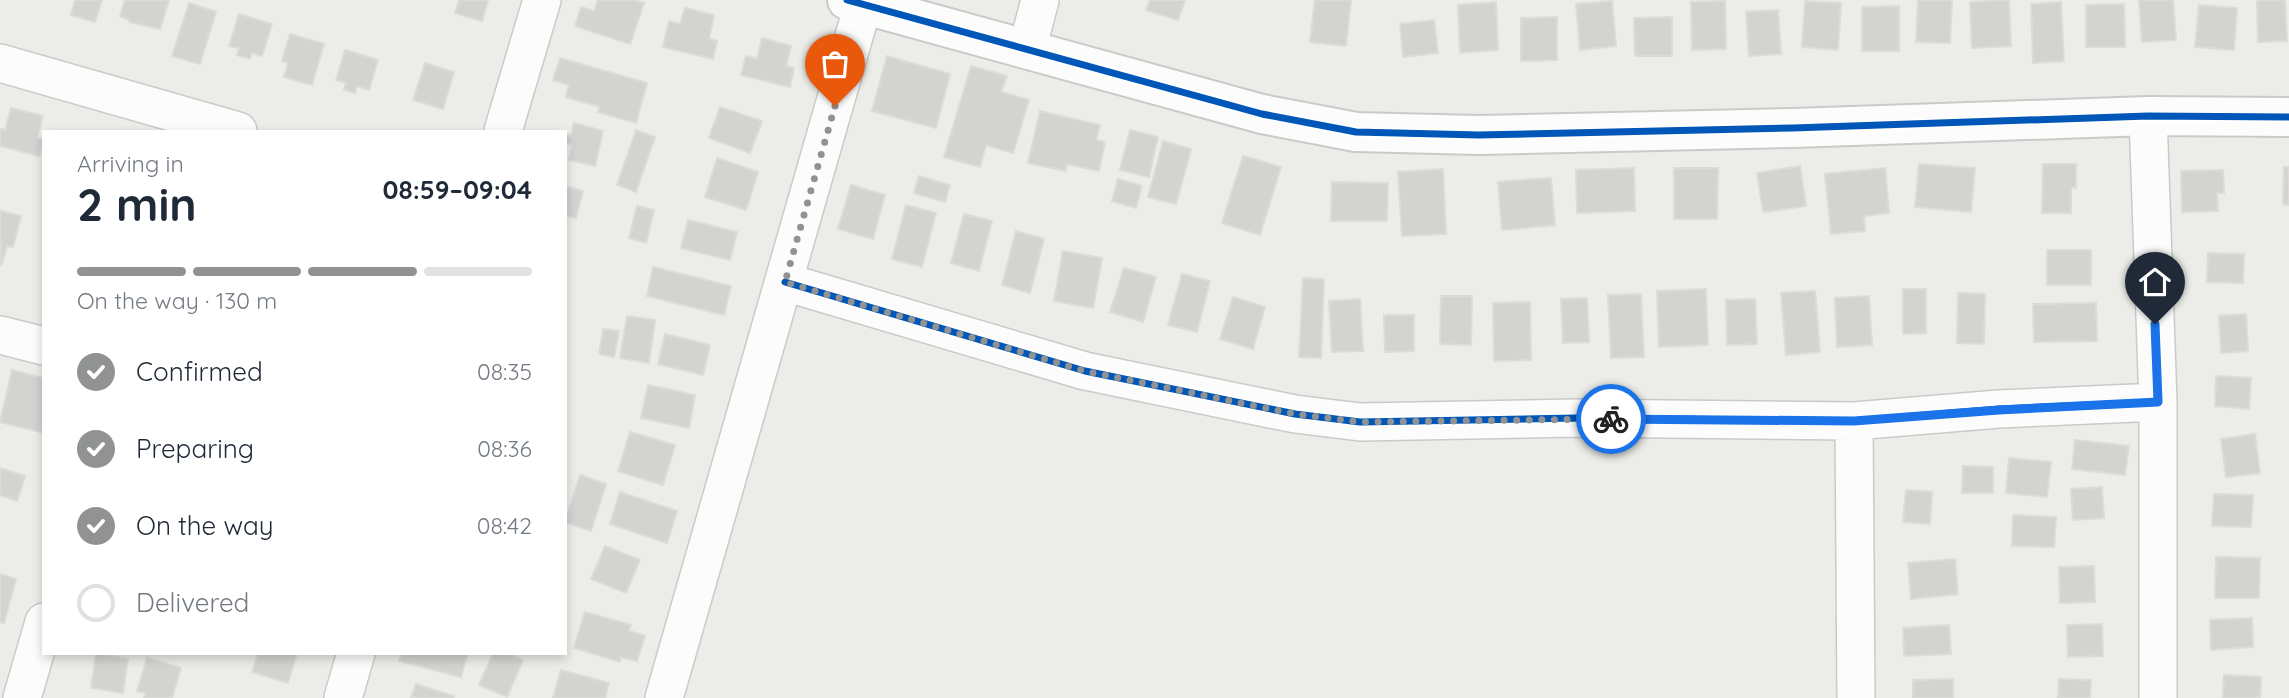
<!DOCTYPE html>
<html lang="en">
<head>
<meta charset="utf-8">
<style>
  :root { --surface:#fff; --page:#f6f6f7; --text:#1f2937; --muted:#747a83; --line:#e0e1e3; --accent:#909293 }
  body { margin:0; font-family:Quicksand,sans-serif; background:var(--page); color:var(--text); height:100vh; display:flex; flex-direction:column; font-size:26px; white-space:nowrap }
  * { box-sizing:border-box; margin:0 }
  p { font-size:23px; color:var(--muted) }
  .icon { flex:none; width:38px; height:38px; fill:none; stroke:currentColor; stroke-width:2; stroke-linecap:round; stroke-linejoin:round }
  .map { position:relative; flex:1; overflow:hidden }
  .drawer { position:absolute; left:42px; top:130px; width:525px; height:525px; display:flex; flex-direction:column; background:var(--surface); border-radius:0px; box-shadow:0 4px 10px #0003 }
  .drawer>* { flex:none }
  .pin { position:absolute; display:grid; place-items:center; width:60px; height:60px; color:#fff; margin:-72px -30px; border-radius:50% 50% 50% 0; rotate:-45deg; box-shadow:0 0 7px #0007 }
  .pin .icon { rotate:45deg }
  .courier { position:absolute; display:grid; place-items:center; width:70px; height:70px; margin:-35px; border:5px solid #1a73e8; border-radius:50%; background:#fff; color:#222; box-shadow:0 2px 9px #0007 }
  .summary em { font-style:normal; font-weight:700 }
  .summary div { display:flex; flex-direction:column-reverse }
  .summary { display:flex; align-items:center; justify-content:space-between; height:119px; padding:0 35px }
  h1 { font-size:46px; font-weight:700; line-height:52px }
  .bar { display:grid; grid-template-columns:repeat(4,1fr); gap:10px 7px; align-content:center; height:84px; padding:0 35px }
  .bar i { height:9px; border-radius:5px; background:var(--line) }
  .bar .selected { background:var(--accent) }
  .bar p { grid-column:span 4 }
  ol { padding:0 35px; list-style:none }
  li { display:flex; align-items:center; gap:21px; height:77px }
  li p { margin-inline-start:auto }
  li .icon { padding:7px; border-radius:50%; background:var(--accent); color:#fff; stroke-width:4 }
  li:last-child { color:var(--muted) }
  li i { width:38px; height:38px; border:4px solid var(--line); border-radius:50% }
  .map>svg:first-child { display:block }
  .building { fill:#d3d3d1; stroke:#dcdbd8; stroke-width:2 }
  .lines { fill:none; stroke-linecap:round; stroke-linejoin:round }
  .minor-casing { stroke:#cacac9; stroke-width:40 }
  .tertiary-casing { stroke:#cacac9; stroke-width:42 }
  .minor { stroke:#fcfcfc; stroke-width:37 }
  .tertiary { stroke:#fcfcfc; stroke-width:38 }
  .cycleway-casing { stroke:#fff; stroke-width:11 }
  .cycleway { stroke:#0057b8; stroke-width:7 }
  .done { stroke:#909293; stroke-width:7; stroke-dasharray:0 12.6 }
  .route { stroke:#1a73e8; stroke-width:9 }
</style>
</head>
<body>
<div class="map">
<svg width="2289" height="698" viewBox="0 0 2289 698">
  <rect width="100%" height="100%" fill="#ecece8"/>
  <path class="building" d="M 75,0 L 102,0 L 95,22 L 71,15 Z
    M 125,0 L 169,0 L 160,29 L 129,22 L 129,20 L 120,16 Z
    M 459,0 L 488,0 L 482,21 L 455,13 Z
    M 598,0 L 633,0 L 644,3 L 630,44 L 575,26 L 581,7 L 594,11 Z
    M 1150,0 L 1185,0 L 1178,20 L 1146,10 Z
    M 1315,0 L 1351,0 L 1346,46 L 1310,42 Z
    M 1918,0 L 1952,0 L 1950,43 L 1916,42 Z
    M 2009,0 L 2011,46 L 1972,48 L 1970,2 Z
    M 2139,0 L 2173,0 L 2176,40 L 2142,42 Z
    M 2257,0 L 2285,0 L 2287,41 L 2258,42 Z
    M 1612,1 L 1616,46 L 1580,50 L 1576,4 Z
    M 1725,1 L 1726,49 L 1692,50 L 1691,2 Z
    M 1805,1 L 1841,3 L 1838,50 L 1802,47 Z
    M 1496,2 L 1498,50 L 1460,53 L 1458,5 Z
    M 2061,2 L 2064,61 L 2033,63 L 2031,4 Z
    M 189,3 L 216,12 L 200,64 L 172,56 Z
    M 2124,4 L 2125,47 L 2086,47 L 2086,5 Z
    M 2199,5 L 2237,8 L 2234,50 L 2195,47 Z
    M 1899,6 L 1899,51 L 1862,51 L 1862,7 Z
    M 685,8 L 714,15 L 709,39 L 717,41 L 713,59 L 663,47 L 669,21 L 680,24 Z
    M 1778,10 L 1781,54 L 1749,56 L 1746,12 Z
    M 239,14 L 272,24 L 262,56 L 252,53 L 250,59 L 237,55 L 239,48 L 229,46 Z
    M 1557,17 L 1557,60 L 1521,61 L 1521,18 Z
    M 1672,17 L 1672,56 L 1635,56 L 1634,18 Z
    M 1434,20 L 1438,53 L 1403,57 L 1400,24 Z
    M 290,34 L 324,44 L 312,85 L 284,77 L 288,63 L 282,61 Z
    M 762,38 L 791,46 L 786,66 L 794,68 L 790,87 L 741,75 L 746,56 L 757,59 Z
    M 345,50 L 378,60 L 369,90 L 357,86 L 355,93 L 344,90 L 346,83 L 336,80 Z
    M 887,56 L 950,74 L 936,128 L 872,111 Z
    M 560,58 L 647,83 L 636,123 L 598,112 L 600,107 L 566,97 L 569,85 L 553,80 Z
    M 425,63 L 454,72 L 443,109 L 413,100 Z
    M 971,66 L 1007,76 L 1001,92 L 1029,100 L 1013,153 L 986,145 L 980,167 L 944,157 Z
    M 720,107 L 762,121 L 750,153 L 709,138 Z
    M 11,108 L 43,116 L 37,138 L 44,140 L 39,156 L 0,146 L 0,129 L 5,130 Z
    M 1040,111 L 1100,125 L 1096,140 L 1105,142 L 1099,171 L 1067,164 L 1066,171 L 1028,163 Z
    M 574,123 L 603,131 L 595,166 L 569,160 L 572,145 L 565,143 L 565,134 L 571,136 Z
    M 636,130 L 655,137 L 636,192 L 617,185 Z
    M 1130,130 L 1158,137 L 1149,177 L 1120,170 Z
    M 1163,141 L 1191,149 L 1176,204 L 1148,197 Z
    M 1243,156 L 1281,167 L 1260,235 L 1222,223 Z
    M 717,158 L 758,172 L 746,210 L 705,197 Z
    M 1919,164 L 1975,168 L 1971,212 L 1915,207 Z
    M 2043,164 L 2076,164 L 2076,188 L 2071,187 L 2071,213 L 2042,213 Z
    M 1800,166 L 1806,206 L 1763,212 L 1757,173 Z
    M 2284,167 L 2289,167 L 2289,205 L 2283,204 Z
    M 1634,168 L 1635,211 L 1577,213 L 1576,170 Z
    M 1674,168 L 1718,168 L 1717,219 L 1674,219 Z
    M 1885,168 L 1889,213 L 1864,216 L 1865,231 L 1831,234 L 1825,174 Z
    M 1443,169 L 1446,234 L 1402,236 L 1398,172 Z
    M 2223,170 L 2224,193 L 2217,193 L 2218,211 L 2182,212 L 2181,171 Z
    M 919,176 L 950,185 L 945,202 L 914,193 Z
    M 1551,178 L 1555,225 L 1502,230 L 1498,182 Z
    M 1118,179 L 1142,186 L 1136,208 L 1112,201 Z
    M 1332,182 L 1388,183 L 1387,221 L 1331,221 Z
    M 851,185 L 885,195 L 873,239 L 838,229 Z
    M 565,186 L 583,191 L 576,218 L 565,216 Z
    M 906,205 L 936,213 L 922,267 L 892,259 Z
    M 637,206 L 654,210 L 646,243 L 629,238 Z
    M 0,211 L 21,216 L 13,247 L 7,246 L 1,266 Z
    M 964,214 L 992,221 L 979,271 L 951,263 Z
    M 688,220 L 737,232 L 730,260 L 681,248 Z
    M 1016,231 L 1044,239 L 1030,293 L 1002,285 Z
    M 2047,250 L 2091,250 L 2091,285 L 2047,285 Z
    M 1063,251 L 1102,258 L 1093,308 L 1054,301 Z
    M 2208,253 L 2244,254 L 2243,283 L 2207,282 Z
    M 653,267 L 731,286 L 724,315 L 647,296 Z
    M 1124,268 L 1156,277 L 1143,322 L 1110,312 Z
    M 1182,274 L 1210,281 L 1197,332 L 1168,325 Z
    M 1303,278 L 1324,279 L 1321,358 L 1299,357 Z
    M 1706,289 L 1708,345 L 1659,347 L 1657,291 Z
    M 1903,289 L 1926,289 L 1926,333 L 1903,334 Z
    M 1815,291 L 1820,352 L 1786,355 L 1781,293 Z
    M 1958,293 L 1985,294 L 1984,344 L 1957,343 Z
    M 1641,294 L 1644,357 L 1611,358 L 1608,295 Z
    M 1441,296 L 1472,296 L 1471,345 L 1440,344 Z
    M 1869,296 L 1872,345 L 1837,347 L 1835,298 Z
    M 1233,297 L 1265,307 L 1253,349 L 1220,339 Z
    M 1587,298 L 1589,342 L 1563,343 L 1561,299 Z
    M 1360,299 L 1363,351 L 1332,352 L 1329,301 Z
    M 1755,299 L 1757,344 L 1727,345 L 1726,300 Z
    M 1530,302 L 1531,360 L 1494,361 L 1493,303 Z
    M 2096,303 L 2097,341 L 2034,342 L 2033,304 Z
    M 2246,314 L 2248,351 L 2221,353 L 2219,316 Z
    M 1384,315 L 1414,315 L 1414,351 L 1385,352 Z
    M 627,316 L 655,320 L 649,363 L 620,358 Z
    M 603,329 L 619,331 L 614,357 L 599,354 Z
    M 665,334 L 710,345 L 703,375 L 658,364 Z
    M 12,370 L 44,378 L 44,433 L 0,422 Z
    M 2216,376 L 2251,378 L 2249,409 L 2215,406 Z
    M 648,385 L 695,395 L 689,428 L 641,418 Z
    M 630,432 L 675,445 L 663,485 L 618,471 Z
    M 2255,434 L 2260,473 L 2226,477 L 2221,439 Z
    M 2075,440 L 2129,446 L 2125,475 L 2072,469 Z
    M 2009,458 L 2051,462 L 2047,497 L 2006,493 Z
    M 1963,466 L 1993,467 L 1993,493 L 1962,493 Z
    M 0,468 L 25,476 L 17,501 L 0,495 Z
    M 580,475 L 606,484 L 591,531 L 565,522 Z
    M 2102,487 L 2104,518 L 2073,520 L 2071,489 Z
    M 1906,490 L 1932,492 L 1930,524 L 1903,522 Z
    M 620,492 L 677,511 L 667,543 L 610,524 Z
    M 2214,494 L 2253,495 L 2251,527 L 2212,526 Z
    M 2013,515 L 2056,517 L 2054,547 L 2012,546 Z
    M 605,546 L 640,560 L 626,593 L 591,579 Z
    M 2216,557 L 2260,558 L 2259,598 L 2215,598 Z
    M 1955,559 L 1958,594 L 1911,599 L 1908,563 Z
    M 2094,566 L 2095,602 L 2060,603 L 2059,567 Z
    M 0,574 L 16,579 L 4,623 L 0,622 Z
    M 585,612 L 631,625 L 629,631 L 645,636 L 637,661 L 621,657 L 620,662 L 574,648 Z
    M 2252,618 L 2253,647 L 2211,650 L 2210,620 Z
    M 2102,624 L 2103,656 L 2068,657 L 2067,625 Z
    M 1949,625 L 1951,654 L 1904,656 L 1903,628 Z
    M 96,653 L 128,659 L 123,693 L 91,688 Z
    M 258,653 L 297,653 L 288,683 L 252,672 Z
    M 402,653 L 468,653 L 461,677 L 399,661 Z
    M 493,653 L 507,653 L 523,660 L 507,697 L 479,685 Z
    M 147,658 L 181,668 L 172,698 L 144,698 L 146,693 L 137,691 Z
    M 561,670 L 609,683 L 605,698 L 553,698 Z
    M 2224,675 L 2261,677 L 2260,698 L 2223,698 Z
    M 1953,679 L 1953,698 L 1913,698 L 1913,680 Z
    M 2059,679 L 2091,680 L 2090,698 L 2058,698 Z
    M 416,684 L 454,696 L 453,698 L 411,698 Z"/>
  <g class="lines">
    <defs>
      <path id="minor" d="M 1027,50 L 1040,0
        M 0,63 L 238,131
        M 2148,116 L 2158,402 L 2158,698
        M 503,131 L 542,0
        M 785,282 L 1085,371 L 1295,414 L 1360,422 L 1576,418 L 1854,421 L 1999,409 L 2158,402
        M 0,335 L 44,346
        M 1854,421 L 1856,698
        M 22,698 L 44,622
        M 343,698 L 356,653
        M 664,698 L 863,5"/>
      <path id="tertiary" d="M 847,0 L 1262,114 L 1356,132 L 1479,135 L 1793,128 L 2148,116 L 2289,117"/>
    </defs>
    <use href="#minor" class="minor-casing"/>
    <use href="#tertiary" class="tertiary-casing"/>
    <use href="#minor" class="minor"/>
    <use href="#tertiary" class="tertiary"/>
    <defs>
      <path id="cycleway" d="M 847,0 L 1262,114 L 1356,132 L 1479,135 L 1793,128 L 2148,116 L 2289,117
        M 785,282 L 1085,371 L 1295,414 L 1360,422 L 1576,418 L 1854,421 L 1999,409 L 2158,402"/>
    </defs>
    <use href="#cycleway" class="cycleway-casing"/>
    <use href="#cycleway" class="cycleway"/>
  </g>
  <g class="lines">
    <path class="done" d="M 835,106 L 785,282 L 1085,371 L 1295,414 L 1360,422 L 1611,419"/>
    <path class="route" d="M 1611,419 L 1854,421 L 1999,410 L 2158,402 L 2155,324"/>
  </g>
</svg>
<div class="pin" style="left:835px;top:106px;background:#ea580c"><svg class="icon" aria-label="bag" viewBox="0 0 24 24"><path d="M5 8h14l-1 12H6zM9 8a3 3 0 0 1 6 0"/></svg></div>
<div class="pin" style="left:2155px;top:324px;background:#1f2937"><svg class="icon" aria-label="home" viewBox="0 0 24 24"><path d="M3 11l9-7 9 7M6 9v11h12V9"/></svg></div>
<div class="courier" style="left:1611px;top:419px"><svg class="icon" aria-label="bike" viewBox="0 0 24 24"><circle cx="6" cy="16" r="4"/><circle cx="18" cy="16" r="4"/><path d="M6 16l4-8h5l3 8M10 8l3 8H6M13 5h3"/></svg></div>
<section class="drawer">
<div class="summary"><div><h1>2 min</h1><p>Arriving in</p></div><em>08:59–09:04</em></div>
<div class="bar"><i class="selected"></i><i class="selected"></i><i class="selected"></i><i></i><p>On the way · 130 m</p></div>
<ol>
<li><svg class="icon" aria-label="check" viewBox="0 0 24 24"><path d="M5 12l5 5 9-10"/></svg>Confirmed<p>08:35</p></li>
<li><svg class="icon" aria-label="check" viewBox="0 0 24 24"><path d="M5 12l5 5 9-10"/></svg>Preparing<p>08:36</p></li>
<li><svg class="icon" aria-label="check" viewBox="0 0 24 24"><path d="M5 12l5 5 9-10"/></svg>On the way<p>08:42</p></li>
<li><i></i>Delivered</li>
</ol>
</section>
</div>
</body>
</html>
